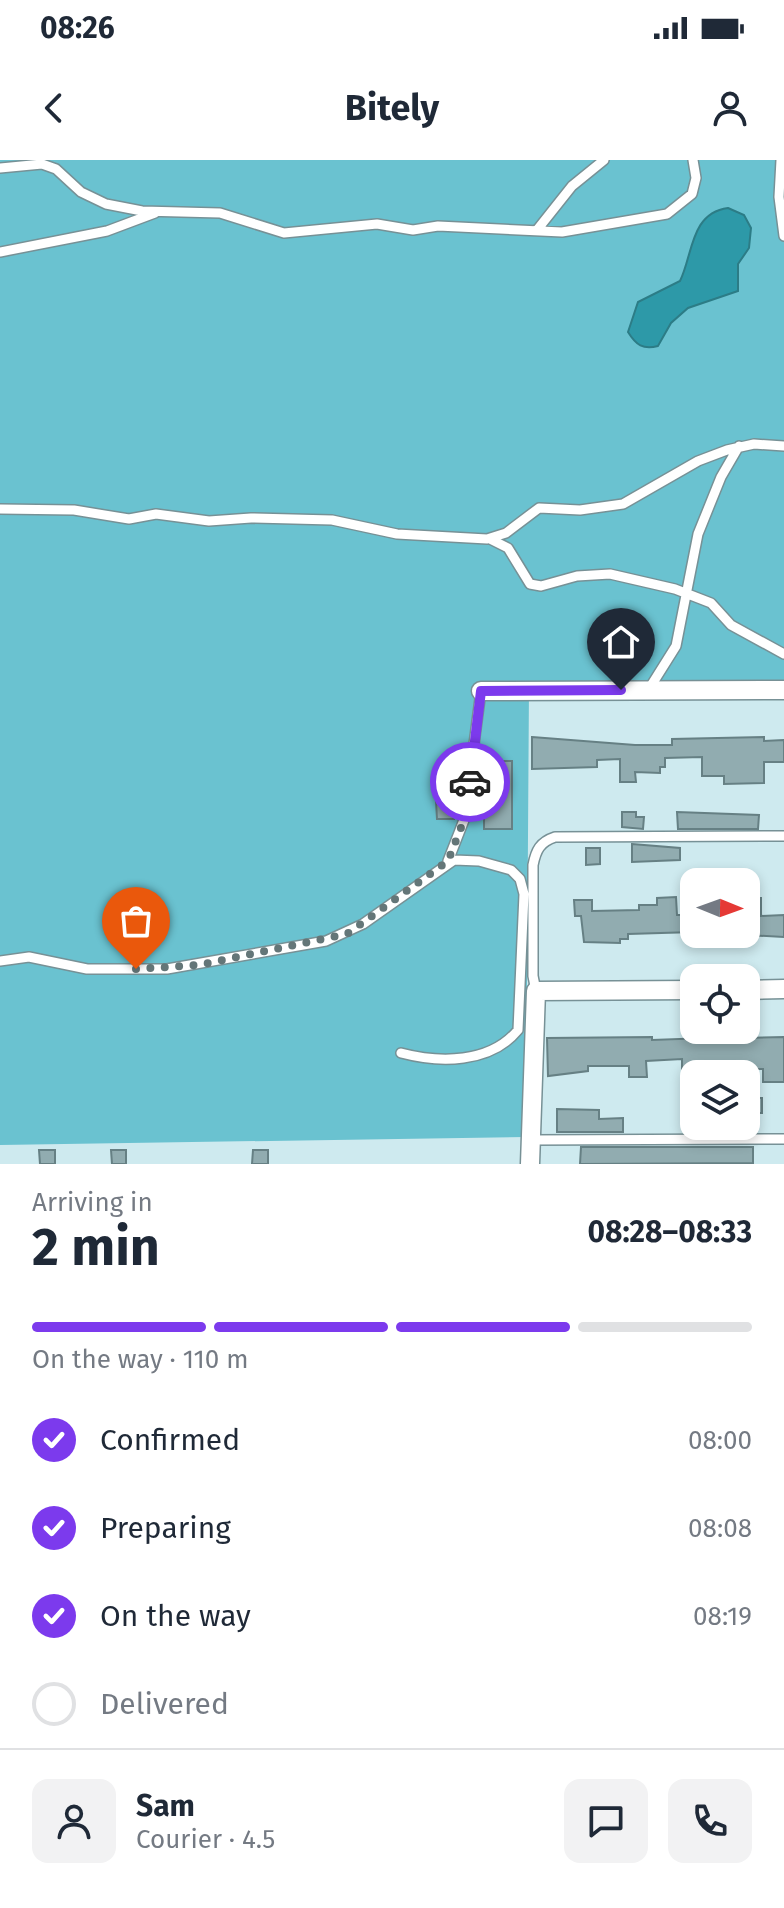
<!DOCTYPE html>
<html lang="en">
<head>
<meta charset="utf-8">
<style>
  :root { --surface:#fff; --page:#f2f2f3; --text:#1f2937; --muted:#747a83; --line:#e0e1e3; --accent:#7c3aed }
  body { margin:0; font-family:"Fira Sans",sans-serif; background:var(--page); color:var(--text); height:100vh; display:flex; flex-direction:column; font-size:30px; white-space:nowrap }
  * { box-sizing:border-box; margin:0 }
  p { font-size:26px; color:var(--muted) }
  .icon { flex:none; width:44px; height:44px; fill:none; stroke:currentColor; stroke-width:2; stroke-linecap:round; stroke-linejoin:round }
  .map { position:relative; height:1004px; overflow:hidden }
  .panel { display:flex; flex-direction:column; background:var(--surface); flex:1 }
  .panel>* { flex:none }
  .needle { width:52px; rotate:91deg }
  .controls { position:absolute; left:680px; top:708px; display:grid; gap:16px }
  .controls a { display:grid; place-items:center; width:80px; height:80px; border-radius:16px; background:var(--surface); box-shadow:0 4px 12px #0003; font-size:40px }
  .pin { position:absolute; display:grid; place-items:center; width:68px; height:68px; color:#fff; margin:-82px -34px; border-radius:50% 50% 50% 0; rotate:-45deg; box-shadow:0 0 8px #0007 }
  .pin .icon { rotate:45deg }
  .courier { position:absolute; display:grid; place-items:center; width:80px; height:80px; margin:-40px; border:6px solid #7c3aed; border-radius:50%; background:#fff; color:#222; box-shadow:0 2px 10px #0007 }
  .overview em { font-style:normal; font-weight:700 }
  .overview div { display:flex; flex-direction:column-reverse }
  .overview { display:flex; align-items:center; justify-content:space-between; height:136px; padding:0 32px }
  h1 { font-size:52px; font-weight:700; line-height:60px }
  .bar { display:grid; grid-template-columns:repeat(4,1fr); gap:12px 8px; align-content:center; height:96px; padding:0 32px }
  .bar i { height:10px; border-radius:6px; background:var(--line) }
  .bar .selected { background:var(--accent) }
  .bar p { grid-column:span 4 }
  .line { display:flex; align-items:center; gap:20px; padding:0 32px; border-top:2px solid var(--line) }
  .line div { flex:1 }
  .round { display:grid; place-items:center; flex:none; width:84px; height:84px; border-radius:16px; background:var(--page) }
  ol { padding:0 32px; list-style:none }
  li { display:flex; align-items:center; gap:24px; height:88px }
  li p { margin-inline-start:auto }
  li .icon { padding:8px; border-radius:50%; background:var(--accent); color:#fff; stroke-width:4 }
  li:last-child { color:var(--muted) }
  li i { width:44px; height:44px; border:4px solid var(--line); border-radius:50% }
  .status { display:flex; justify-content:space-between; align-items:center; height:56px; padding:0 40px; background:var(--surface); direction:ltr }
  .status svg { height:22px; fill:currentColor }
  header { display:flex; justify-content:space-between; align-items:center; height:104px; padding:0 32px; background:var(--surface); font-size:36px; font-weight:700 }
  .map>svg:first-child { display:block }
  .green { fill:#6ac2d0 }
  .water { fill:#2d99a8; stroke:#2c7c86; stroke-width:2 }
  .building { fill:#91acb0; stroke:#668084; stroke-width:2 }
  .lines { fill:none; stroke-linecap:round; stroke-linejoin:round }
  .lane-casing { stroke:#779196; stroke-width:12 }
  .street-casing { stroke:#779196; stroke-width:21 }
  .lane { stroke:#fff; stroke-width:9 }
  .street { stroke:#fff; stroke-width:18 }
  .done { stroke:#647678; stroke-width:8; stroke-dasharray:0 14.4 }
  .route { stroke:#7c3aed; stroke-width:10 }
</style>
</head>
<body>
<div class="status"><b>08:26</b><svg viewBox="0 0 49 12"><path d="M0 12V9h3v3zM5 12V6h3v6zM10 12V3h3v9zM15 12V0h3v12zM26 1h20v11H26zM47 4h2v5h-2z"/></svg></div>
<header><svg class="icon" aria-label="back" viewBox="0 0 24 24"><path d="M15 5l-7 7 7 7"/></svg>Bitely<svg class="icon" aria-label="person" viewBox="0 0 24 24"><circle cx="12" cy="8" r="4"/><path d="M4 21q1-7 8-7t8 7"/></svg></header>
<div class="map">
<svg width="784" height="1004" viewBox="0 0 784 1004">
  <rect width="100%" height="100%" fill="#ceeaef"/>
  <path class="green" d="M 0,0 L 784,0 L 784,522 L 529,525 L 526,977 L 0,985 Z"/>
  <path class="water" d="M 728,48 L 744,55 L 751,68 L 749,88 L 738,104 L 738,131 L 688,148 L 671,163 L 658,186 C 643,190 636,185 628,172 L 638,142 L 680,121 C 693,95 690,53 728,48 Z"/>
  <path class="building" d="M 532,577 L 635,585 L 672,585 L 672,579 L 764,577 L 764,581 L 784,580 L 784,602 L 764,602 L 764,623 L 724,624 L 724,616 L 702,616 L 702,597 L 665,598 L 665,607 L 660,607 L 660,613 L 635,612 L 636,622 L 620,622 L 620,599 L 597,600 L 597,607 L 532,609 Z
    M 484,601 L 512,601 L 512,669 L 484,669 Z
    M 436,641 L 454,641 L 454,659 L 437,659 Z
    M 622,652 L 636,652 L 636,657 L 644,657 L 643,669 L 622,667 Z
    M 677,652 L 759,655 L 758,669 L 678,669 Z
    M 632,684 L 680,688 L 680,700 L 632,702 Z
    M 586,688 L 600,688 L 600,704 L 586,705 Z
    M 676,737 L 677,755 L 694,755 L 694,772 L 628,774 L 628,779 L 620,779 L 620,783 L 584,782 L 581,756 L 575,756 L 574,740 L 592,740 L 592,751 L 639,750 L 639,745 L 657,745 L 657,738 Z
    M 746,738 L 761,738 L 761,756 L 784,755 L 784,777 L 747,775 Z
    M 652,877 L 652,880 L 706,878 L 706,883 L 740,883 L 740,878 L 784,877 L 784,922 L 763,922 L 763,909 L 693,909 L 694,929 L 682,929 L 682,899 L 646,901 L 647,917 L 629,917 L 629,906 L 588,906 L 588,911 L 548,916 L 547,878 Z
    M 746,938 L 762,938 L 762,953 L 746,953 Z
    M 557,949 L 599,950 L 599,959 L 623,958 L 623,972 L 557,972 Z
    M 581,987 L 753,987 L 753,1003 L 580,1004 Z
    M 39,990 L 55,990 L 55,1004 L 40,1004 Z
    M 111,990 L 126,990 L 126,1004 L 112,1004 Z
    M 253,990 L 268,990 L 268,1004 L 252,1004 Z"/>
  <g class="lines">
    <defs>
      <path id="lane" d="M 781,0 L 779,37 L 784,76
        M 0,8 L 42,4 L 56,9 L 81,32 L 106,44 L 142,51 L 220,53 L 284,73 L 377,64 L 413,70 L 438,66 L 562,72 L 667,54 L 692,34 L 696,18 L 693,0
        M 537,70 L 572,26 L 604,0
        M 0,92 L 107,71 L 155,53
        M 0,349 L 74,350 L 129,359 L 156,354 L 209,361 L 251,358 L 332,360 L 397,374 L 487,379 L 506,373 L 539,348 L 580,350 L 623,344 L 698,301 L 727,290 L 754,284 L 784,286
        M 490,379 L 508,388 L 530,424 L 541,426 L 577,416 L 610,414 L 675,429 L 711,443 L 731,465 L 784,494
        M 649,529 L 676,486 L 698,374 L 721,317 L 739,286
        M 448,701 L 464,660 L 481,531
        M 0,801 L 29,797 L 87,809 L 167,809 L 326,781 L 363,764 L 454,700 L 479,701 L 511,710 L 520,719 L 524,734 L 518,870 C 490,904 439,903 401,893
        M 536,831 L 533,816 L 533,705 C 536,690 540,682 555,677 L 784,676
        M 531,980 L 784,979"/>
      <path id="street" d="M 481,531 L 784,530
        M 746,830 L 784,829
        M 530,1004 L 536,831 L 694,830"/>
    </defs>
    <use href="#lane" class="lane-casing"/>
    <use href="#street" class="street-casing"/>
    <use href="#lane" class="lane"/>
    <use href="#street" class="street"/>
  </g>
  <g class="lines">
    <path class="done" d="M 136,809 L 199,805 L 347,774 L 448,701 L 464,660 L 470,622"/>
    <path class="route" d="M 470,622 L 481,531 L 621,530"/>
  </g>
</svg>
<div class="controls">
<a><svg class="needle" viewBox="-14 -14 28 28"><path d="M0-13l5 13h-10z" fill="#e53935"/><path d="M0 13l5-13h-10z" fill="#747a83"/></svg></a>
<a><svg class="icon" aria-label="locate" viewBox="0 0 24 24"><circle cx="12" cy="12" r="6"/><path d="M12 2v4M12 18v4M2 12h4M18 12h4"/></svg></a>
<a><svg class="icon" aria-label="layers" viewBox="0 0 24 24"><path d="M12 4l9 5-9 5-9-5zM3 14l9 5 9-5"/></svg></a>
</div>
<div class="pin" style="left:136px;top:809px;background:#ea580c"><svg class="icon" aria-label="bag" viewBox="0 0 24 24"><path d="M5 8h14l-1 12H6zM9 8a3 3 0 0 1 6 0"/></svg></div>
<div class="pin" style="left:621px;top:530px;background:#1f2937"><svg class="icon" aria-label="home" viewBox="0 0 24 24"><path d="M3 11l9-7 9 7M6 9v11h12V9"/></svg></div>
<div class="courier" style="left:470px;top:622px"><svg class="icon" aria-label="car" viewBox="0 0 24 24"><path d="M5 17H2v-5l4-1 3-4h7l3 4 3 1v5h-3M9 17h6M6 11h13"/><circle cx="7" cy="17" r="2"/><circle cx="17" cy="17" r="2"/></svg></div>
</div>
<section class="panel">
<div class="overview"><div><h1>2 min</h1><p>Arriving in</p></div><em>08:28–08:33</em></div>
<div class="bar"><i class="selected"></i><i class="selected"></i><i class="selected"></i><i></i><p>On the way · 110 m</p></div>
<ol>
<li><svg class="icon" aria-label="check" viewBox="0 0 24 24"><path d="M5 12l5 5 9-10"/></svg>Confirmed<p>08:00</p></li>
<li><svg class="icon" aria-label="check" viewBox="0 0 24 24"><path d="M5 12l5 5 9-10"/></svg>Preparing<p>08:08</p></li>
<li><svg class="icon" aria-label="check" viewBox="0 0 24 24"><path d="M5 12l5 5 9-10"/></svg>On the way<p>08:19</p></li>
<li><i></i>Delivered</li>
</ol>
<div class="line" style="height:144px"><a class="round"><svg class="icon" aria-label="person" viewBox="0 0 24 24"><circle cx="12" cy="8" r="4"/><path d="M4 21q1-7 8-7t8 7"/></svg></a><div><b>Sam</b><p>Courier · 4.5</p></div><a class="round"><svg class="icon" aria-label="chat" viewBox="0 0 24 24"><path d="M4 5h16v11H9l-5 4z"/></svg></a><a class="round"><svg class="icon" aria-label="phone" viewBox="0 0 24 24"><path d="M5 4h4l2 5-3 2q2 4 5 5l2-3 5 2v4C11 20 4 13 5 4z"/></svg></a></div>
</section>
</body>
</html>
